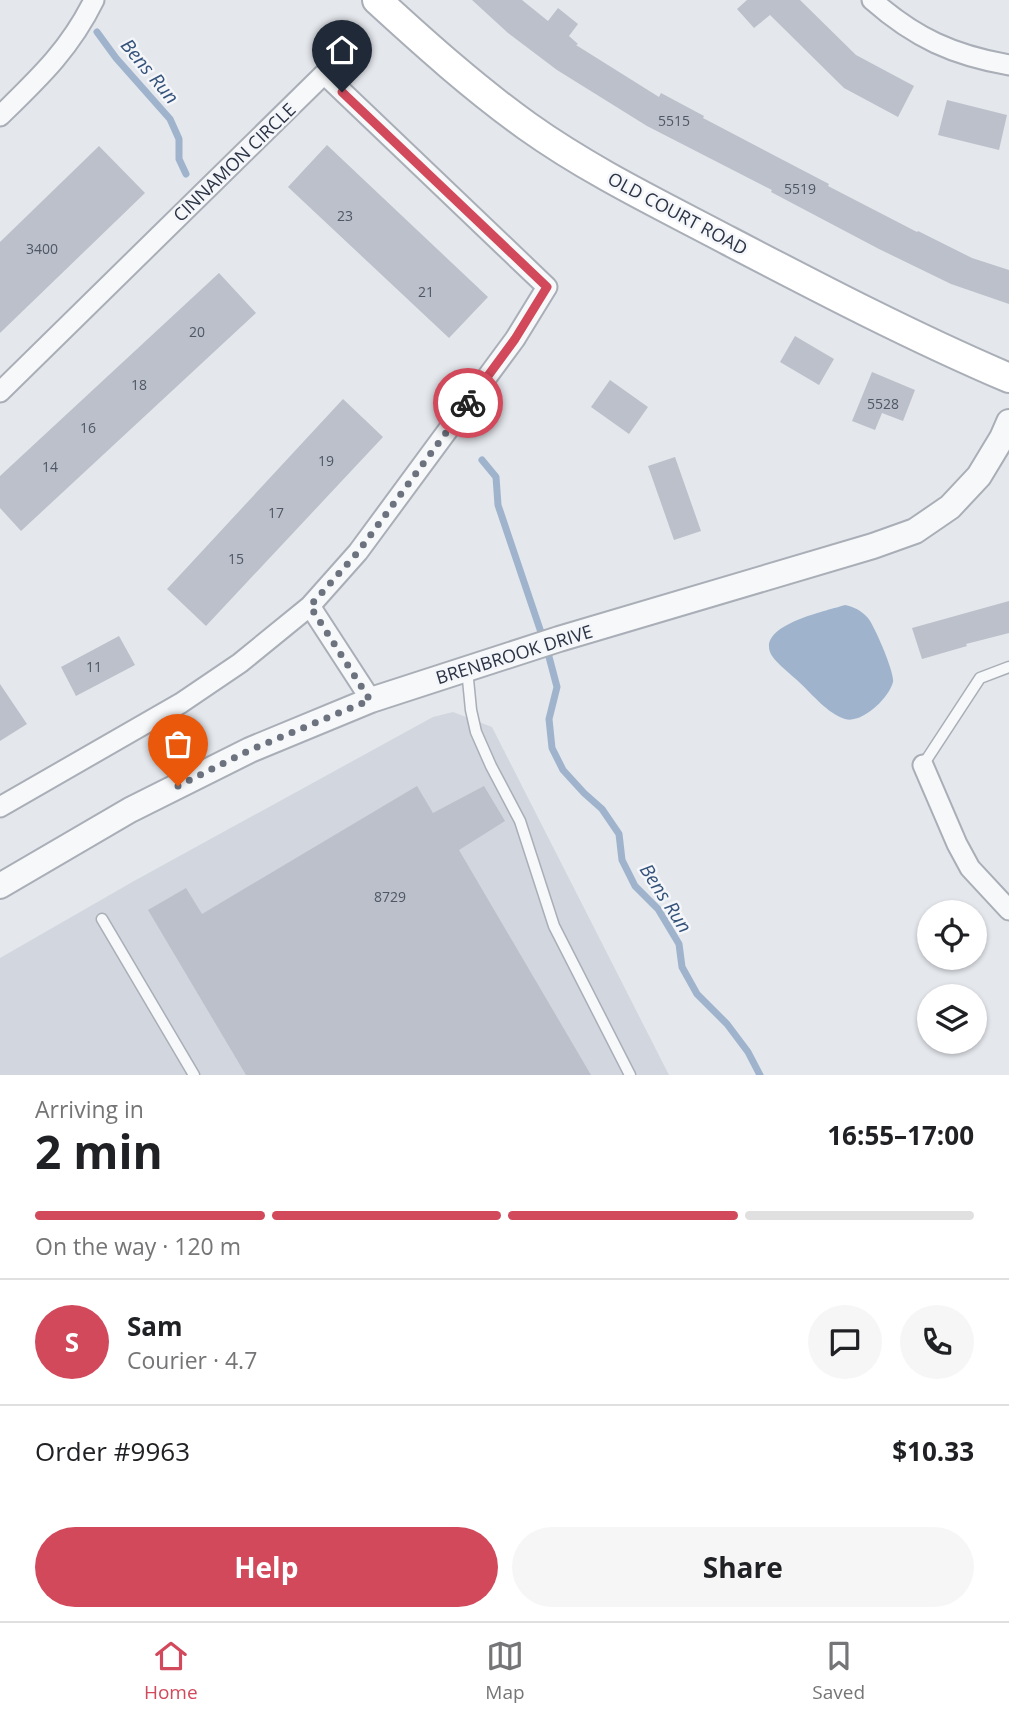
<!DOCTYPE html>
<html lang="en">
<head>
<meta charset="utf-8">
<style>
  :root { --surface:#fff; --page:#f6f6f6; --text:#202124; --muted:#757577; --line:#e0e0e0; --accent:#d1495b }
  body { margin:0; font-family:"Open Sans",sans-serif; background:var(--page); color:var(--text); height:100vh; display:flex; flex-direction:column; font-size:26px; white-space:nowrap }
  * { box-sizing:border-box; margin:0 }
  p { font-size:23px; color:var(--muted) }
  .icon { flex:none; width:38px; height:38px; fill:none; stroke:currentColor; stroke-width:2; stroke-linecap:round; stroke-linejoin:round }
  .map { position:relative; height:1075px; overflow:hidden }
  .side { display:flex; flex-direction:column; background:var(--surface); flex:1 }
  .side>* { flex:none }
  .controls { position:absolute; left:917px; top:900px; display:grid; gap:14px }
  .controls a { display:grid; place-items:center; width:70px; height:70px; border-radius:50%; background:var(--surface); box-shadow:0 2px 5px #0004; font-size:35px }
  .pin { position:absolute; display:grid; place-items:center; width:60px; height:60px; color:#fff; margin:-72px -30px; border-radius:50% 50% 50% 0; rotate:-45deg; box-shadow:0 0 7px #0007 }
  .pin .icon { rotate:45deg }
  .courier { position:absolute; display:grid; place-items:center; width:70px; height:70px; margin:-35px; border:5px solid #d1495b; border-radius:50%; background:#fff; color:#222; box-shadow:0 2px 9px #0007 }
  .head em { font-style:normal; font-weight:700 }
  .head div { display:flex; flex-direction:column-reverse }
  .head { display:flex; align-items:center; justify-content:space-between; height:119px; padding:0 35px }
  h1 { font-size:46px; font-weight:700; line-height:52px }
  .bar { display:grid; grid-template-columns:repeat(4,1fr); gap:10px 7px; align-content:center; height:84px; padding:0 35px }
  .bar i { height:9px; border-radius:5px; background:var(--line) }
  .bar .on { background:var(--accent) }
  .bar p { grid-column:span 4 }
  .line { display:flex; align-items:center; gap:18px; padding:0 35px; border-top:2px solid var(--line) }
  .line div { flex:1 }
  .round { display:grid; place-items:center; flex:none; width:74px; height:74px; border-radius:37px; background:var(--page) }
  .action { display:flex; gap:14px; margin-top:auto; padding:14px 35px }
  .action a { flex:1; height:80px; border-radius:42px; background:var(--accent); color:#fff; font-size:28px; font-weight:700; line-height:80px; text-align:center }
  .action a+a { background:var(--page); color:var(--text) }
  .dock { display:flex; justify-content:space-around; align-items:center; height:98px; border-top:2px solid var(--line); background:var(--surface); font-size:19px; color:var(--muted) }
  .dock a { display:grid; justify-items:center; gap:4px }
  .dock .on { color:var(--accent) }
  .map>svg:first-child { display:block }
  .built { fill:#d2d6de }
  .water { fill:#9fb4cc }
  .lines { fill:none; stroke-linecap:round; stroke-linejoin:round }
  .stream { stroke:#9fb4cc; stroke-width:7 }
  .building { fill:#bbc0ca }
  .service-casing { stroke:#a9aeb7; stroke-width:13 }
  .minor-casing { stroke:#a9aeb7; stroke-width:23 }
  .tertiary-casing { stroke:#a9aeb7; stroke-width:28 }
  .secondary-casing { stroke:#a9aeb7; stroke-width:32 }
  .service { stroke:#f7f8fa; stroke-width:10 }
  .minor { stroke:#f7f8fa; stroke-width:19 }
  .tertiary { stroke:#f7f8fa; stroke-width:24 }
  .secondary { stroke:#fff; stroke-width:28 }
  .done { stroke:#6c737f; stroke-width:7; stroke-dasharray:0 12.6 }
  .route { stroke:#d1495b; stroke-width:9 }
  .labels { text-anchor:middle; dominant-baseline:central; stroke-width:5; stroke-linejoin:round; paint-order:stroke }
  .number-label { font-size:14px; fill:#4f5766 }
  .street-label { font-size:18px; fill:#2b3445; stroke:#f4f6f9 }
  .water-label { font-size:19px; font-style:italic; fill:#34527a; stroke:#f4f6f9 }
</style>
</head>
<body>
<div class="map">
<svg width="1009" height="1075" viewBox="0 0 1009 1075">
  <rect width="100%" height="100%" fill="#e4e7ec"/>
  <path class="built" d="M 453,712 L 492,727 L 669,1075 L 0,1075 L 0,958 L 134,881 L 433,717 Z"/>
  <path class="water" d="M 845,605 C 854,607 861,610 868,618 C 874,625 895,673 893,682 C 889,698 862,724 845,719 C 827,713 813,695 799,682 C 792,675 773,661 770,652 C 760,624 827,611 845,605 Z"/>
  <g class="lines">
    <path class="stream" d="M 97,32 L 116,58 L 170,119 L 179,139 L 179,159 L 186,174
      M 482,460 L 496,477 L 498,505 L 548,653 L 557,687 L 549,719 L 552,748 L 563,770 L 584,793 L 602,809 L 619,834 L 622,860 L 635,886 L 658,909 L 679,944 L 682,967 L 697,994 L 727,1024 L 748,1052 L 760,1075"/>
  </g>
  <path class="building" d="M 472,0 L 522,0 L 548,21 L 558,8 L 578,24 L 569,36 L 578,44 L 576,45 L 659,97 L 661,93 L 704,116 L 703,118 L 829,184 L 828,186 L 917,232 L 918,231 L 972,258 L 1009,270 L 1009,304 L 951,284 L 879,249 L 771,192 L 772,190 L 647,126 L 557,70 L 508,33 Z
    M 747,0 L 800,0 L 856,55 L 914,86 L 898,117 L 844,88 L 770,15 L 754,28 L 737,9 Z
    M 947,100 L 1007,115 L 999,150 L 938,135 Z
    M 327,145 L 488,297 L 449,338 L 288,187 Z
    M 99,146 L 145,193 L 0,333 L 0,242 Z
    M 219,273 L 256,313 L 21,531 L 0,508 L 0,476 Z
    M 795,336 L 834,359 L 819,385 L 780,362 Z
    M 872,372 L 915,390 L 903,421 L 882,413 L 875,430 L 852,421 Z
    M 610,380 L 648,407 L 629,434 L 591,407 Z
    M 343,399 L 383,437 L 206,626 L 167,589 Z
    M 675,457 L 701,531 L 674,540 L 648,466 Z
    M 1009,601 L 1009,633 L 966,644 L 967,646 L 922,659 L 912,628 Z
    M 119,636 L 135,665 L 76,696 L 61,667 Z
    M 0,684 L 27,724 L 0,741 Z
    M 417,786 L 433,813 L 484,786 L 505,821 L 459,850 L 591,1075 L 246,1075 L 148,910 L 186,888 L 202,914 Z"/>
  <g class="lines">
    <defs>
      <path id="service" d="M 467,669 L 471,710 L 476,732 L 491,766 L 520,821 L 554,926 L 630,1075
        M 923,765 L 980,678 L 1009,667
        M 102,919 L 194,1075"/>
      <path id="minor" d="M 872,0 C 915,38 953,55 1009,65
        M 0,116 C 39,78 70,49 94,0
        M 0,392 L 324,74 L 547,287 L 515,339 L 358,552 L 310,606 L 240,663 L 181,703 L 0,807
        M 310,606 L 371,700
        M 923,765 L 957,844 L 970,868 L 1009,910"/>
      <path id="tertiary" d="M 0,886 L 130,810 L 250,750 L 371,700 L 559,639 L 873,546 L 915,531 L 950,507 L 979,476 L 1002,438 L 1009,422"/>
      <path id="secondary" d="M 377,0 C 425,44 474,88 527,126 C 590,171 661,205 729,241 C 821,289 913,337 1009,378"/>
    </defs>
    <use href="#service" class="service-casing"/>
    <use href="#minor" class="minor-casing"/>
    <use href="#tertiary" class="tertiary-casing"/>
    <use href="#secondary" class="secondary-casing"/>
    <use href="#service" class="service"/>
    <use href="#minor" class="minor"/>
    <use href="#tertiary" class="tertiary"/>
    <use href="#secondary" class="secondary"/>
  </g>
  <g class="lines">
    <path class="done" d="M 178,786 L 250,750 L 370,700 L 310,606 L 358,552 L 468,403"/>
    <path class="route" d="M 342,92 L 547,287 L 515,339 L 468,403"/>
  </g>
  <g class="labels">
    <g class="number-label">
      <text x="674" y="120">5515</text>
      <text x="800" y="188">5519</text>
      <text x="345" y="215">23</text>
      <text x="42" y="248">3400</text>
      <text x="426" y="291">21</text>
      <text x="197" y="331">20</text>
      <text x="139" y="384">18</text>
      <text x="883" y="403">5528</text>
      <text x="88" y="427">16</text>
      <text x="326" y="460">19</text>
      <text x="50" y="466">14</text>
      <text x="276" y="512">17</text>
      <text x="236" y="558">15</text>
      <text x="94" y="666">11</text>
      <text x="390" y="896">8729</text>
    </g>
    <g class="street-label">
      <text transform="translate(234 162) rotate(-44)">CINNAMON CIRCLE</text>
      <text transform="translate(678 213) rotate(28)">OLD COURT ROAD</text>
      <text transform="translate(514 654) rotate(-17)">BRENBROOK DRIVE</text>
    </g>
    <g class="water-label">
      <text transform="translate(150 71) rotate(50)">Bens Run</text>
      <text transform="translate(666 898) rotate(57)">Bens Run</text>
    </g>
  </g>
</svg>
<div class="controls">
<a><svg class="icon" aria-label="locate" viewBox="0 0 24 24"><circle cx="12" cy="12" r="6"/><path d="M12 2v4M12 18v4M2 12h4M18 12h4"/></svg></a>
<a><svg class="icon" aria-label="layers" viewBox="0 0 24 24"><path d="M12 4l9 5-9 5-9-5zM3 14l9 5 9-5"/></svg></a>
</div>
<div class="pin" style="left:178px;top:786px;background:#ea580c"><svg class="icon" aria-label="bag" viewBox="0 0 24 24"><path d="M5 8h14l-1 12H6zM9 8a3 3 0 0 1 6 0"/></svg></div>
<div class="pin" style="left:342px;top:92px;background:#1f2937"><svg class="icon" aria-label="home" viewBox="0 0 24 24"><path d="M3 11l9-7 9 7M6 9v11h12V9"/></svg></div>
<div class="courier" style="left:468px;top:403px"><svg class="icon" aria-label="bike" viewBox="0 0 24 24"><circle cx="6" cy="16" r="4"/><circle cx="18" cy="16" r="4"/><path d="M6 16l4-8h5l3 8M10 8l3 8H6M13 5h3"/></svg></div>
</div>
<section class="side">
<div class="head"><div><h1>2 min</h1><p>Arriving in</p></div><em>16:55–17:00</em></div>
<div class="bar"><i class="on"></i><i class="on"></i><i class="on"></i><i></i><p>On the way · 120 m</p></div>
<div class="line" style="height:126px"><b class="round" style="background:var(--accent);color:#fff">S</b><div><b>Sam</b><p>Courier · 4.7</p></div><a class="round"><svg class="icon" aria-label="chat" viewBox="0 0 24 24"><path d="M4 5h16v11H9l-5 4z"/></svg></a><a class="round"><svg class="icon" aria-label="phone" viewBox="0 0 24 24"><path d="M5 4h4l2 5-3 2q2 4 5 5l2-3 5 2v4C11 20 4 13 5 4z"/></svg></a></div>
<div class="line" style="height:91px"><div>Order #9963</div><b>$10.33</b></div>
<div class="action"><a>Help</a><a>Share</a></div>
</section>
<nav class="dock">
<a class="on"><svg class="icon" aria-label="home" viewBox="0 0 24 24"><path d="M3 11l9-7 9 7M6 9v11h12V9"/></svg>Home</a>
<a><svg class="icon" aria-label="map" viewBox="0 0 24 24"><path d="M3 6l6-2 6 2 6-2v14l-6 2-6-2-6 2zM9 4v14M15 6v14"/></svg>Map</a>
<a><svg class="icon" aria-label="saved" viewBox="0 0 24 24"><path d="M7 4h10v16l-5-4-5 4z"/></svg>Saved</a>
</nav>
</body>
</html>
